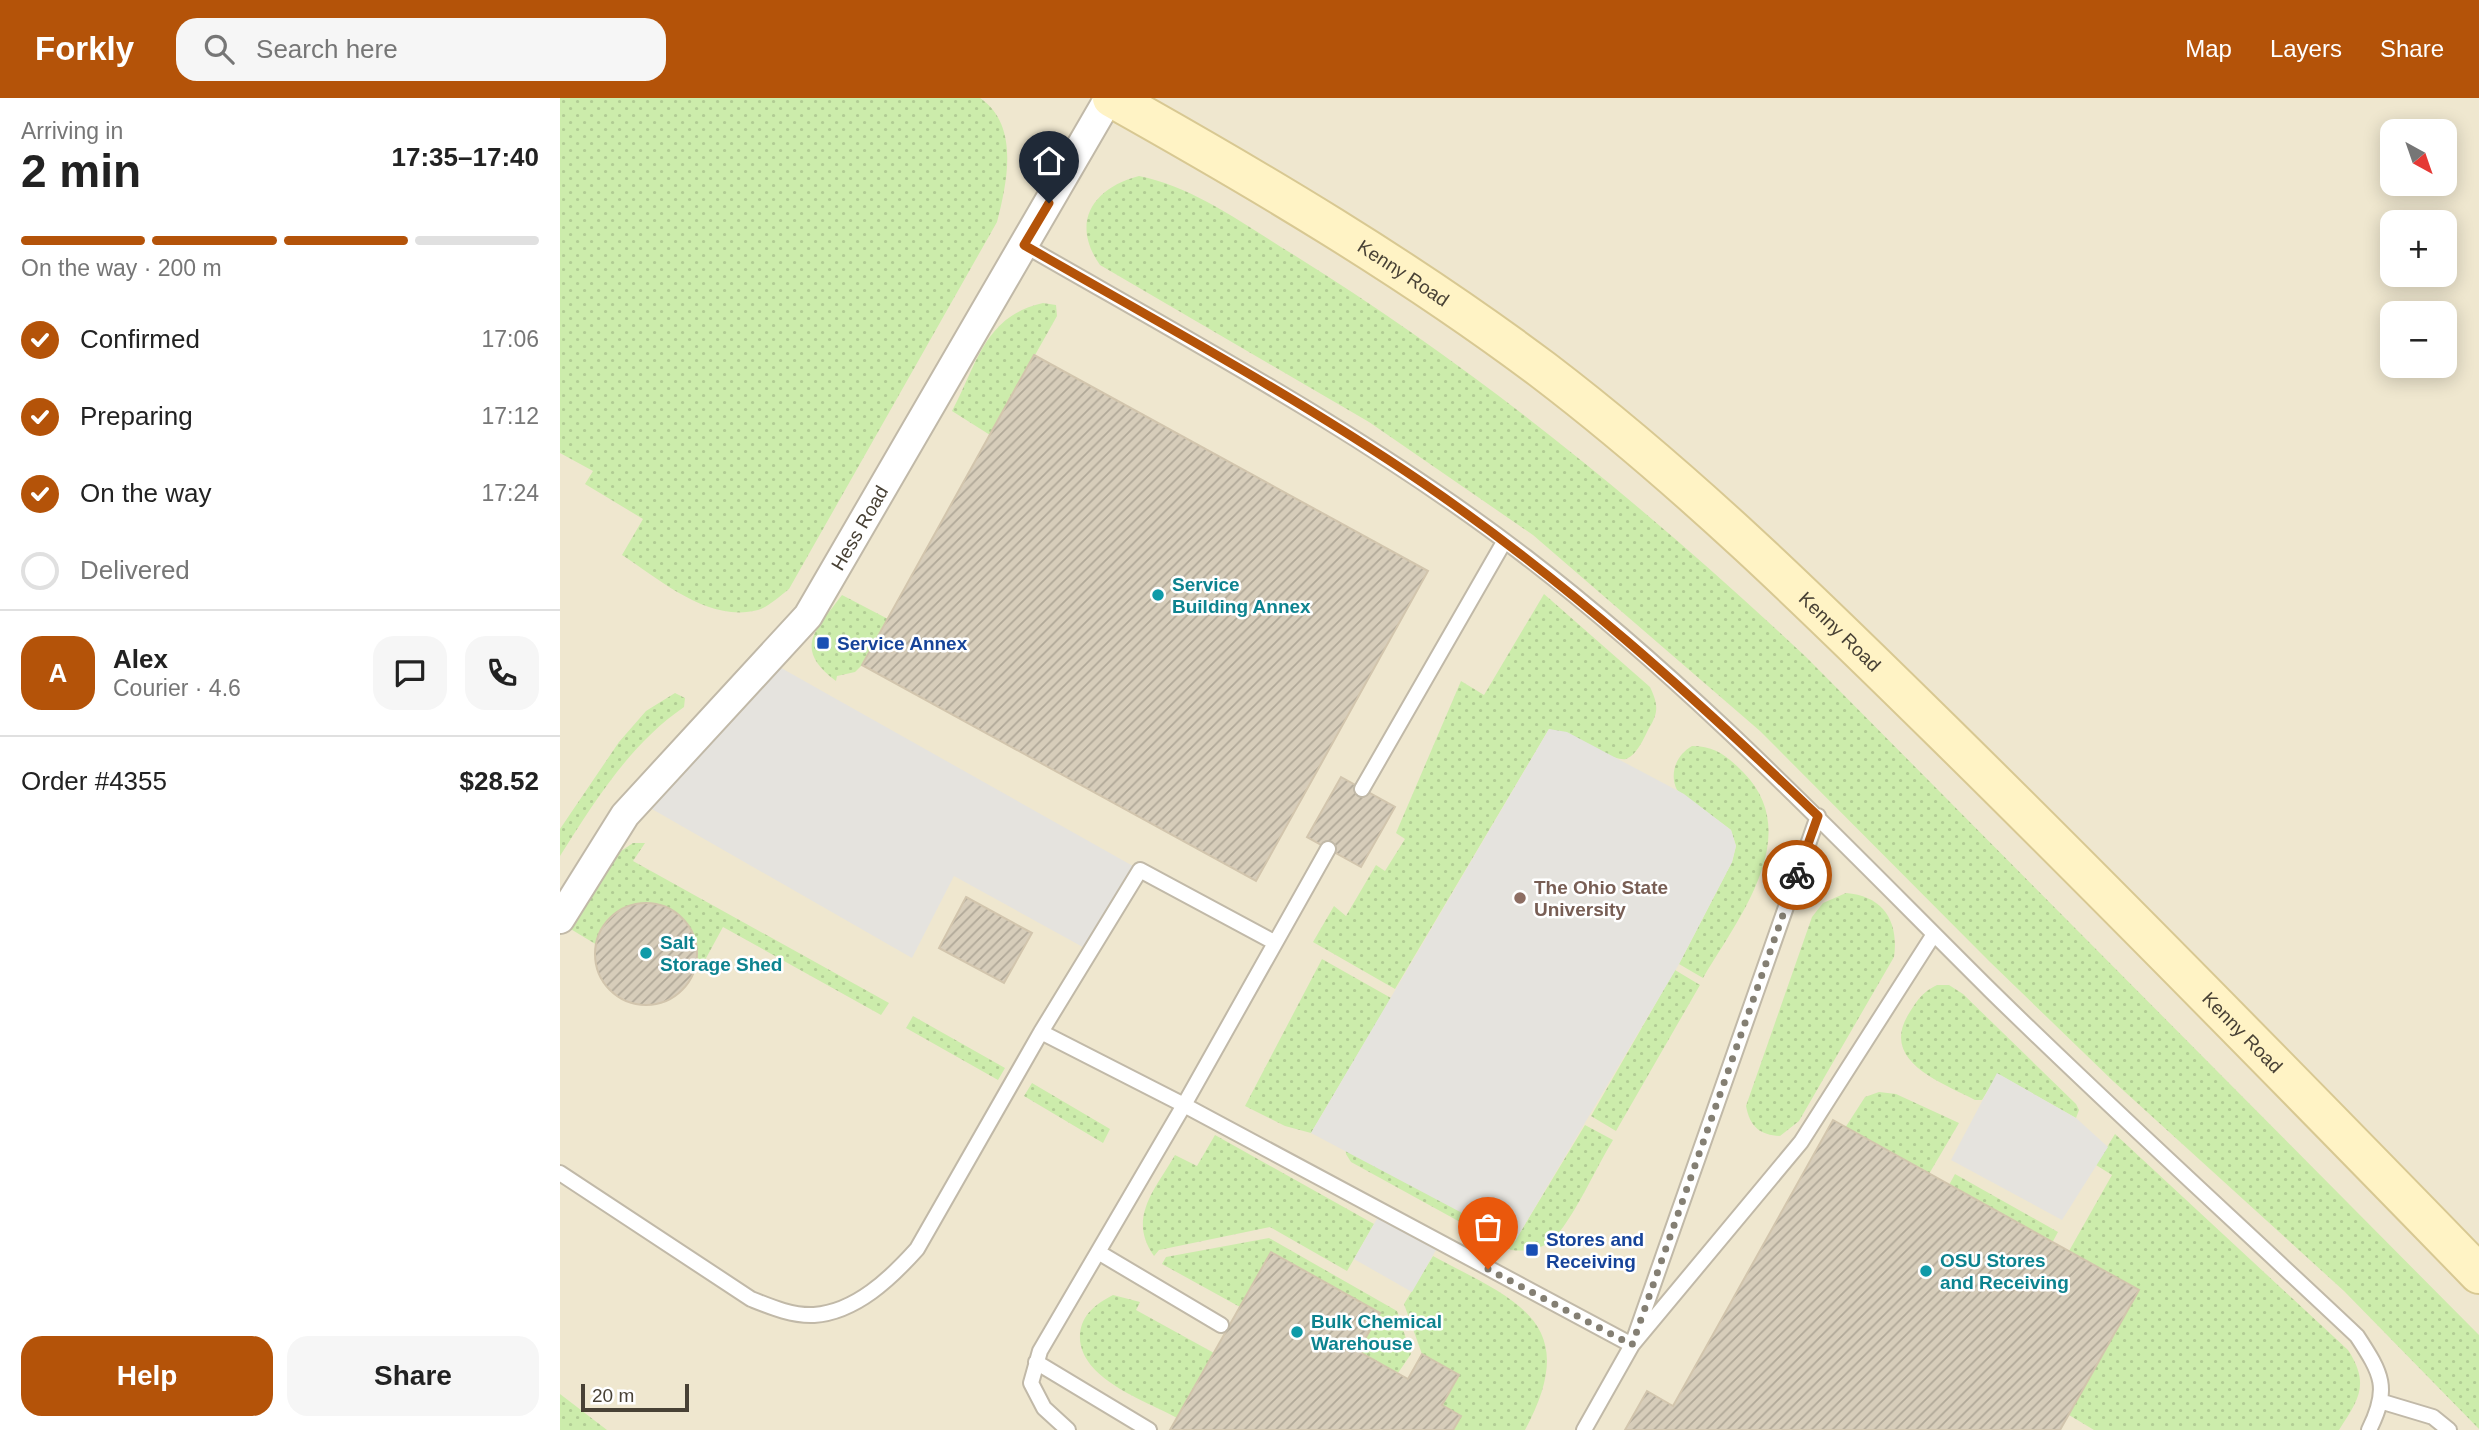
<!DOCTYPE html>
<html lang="en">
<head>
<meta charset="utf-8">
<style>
  :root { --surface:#fff; --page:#f6f6f6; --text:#222; --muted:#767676; --line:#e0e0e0; --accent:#b45309 }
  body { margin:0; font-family:Arial,sans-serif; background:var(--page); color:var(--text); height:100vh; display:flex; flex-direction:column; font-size:26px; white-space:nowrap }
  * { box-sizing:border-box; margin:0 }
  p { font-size:23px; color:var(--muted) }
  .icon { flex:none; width:38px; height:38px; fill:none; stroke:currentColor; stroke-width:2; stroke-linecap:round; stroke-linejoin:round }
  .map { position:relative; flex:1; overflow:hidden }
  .sheet { display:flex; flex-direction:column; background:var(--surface); width:560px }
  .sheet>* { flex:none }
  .needle { width:46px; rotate:140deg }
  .tools { position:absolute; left:1820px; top:21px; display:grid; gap:14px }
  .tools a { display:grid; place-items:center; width:77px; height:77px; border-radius:14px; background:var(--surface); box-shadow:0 4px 18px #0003; font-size:35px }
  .scale { position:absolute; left:21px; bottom:18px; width:108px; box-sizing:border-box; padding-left:7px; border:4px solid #484135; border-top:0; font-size:19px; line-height:24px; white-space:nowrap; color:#484135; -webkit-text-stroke:5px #fff; paint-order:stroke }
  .pin { position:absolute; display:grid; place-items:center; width:60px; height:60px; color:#fff; margin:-72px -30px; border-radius:50% 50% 50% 0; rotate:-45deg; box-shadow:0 0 7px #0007 }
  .pin .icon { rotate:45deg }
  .courier { position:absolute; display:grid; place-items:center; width:70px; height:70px; margin:-35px; border:5px solid #b45309; border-radius:50%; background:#fff; color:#222; box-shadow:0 2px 9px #0007 }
  .headline em { font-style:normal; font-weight:800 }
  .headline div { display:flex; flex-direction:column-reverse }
  .headline { display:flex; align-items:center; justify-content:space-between; height:119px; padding:0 21px }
  h1 { font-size:46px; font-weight:800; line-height:52px }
  .bar { display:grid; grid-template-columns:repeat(4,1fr); gap:10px 7px; align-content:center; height:84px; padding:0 21px }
  .bar i { height:9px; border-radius:5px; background:var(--line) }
  .bar .selected { background:var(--accent) }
  .bar p { grid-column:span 4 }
  .line { display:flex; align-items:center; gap:18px; padding:0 21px; border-top:2px solid var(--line) }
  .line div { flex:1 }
  .round { display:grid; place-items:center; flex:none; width:74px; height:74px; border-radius:21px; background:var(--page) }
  ol { padding:0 21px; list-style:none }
  li { display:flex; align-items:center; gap:21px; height:77px }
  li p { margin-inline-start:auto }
  li .icon { padding:7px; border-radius:50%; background:var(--accent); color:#fff; stroke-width:4 }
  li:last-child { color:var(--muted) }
  li i { width:38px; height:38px; border:4px solid var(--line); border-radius:50% }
  .action { display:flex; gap:14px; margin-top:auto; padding:14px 21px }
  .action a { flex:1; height:80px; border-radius:21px; background:var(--accent); color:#fff; font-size:28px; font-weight:800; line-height:80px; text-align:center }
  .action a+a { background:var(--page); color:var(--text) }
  header { display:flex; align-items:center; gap:42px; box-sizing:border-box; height:98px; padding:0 35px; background:var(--accent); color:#fff }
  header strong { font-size:33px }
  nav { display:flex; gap:38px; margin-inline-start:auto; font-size:24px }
  .search { width:490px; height:63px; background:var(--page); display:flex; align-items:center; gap:18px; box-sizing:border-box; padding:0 24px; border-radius:21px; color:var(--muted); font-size:26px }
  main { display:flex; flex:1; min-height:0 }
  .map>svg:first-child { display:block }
  .education { fill:#efe7cf; fill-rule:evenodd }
  .grass { fill:url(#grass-dots) }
  .parking { fill:#e5e3de }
  .building { fill:url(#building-hatch); stroke:#d2c5ad; stroke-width:2 }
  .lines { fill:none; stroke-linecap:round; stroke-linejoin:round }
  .lane-casing { stroke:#c1b9a8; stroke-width:18 }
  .street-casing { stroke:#c1b9a8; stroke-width:32 }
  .secondary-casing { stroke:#d8c892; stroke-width:42 }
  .lane { stroke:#fff; stroke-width:14 }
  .street { stroke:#fff; stroke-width:28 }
  .secondary { stroke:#fff3c5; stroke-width:38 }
  .done { stroke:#847f73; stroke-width:7; stroke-dasharray:0 12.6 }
  .route { stroke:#b45309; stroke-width:9 }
  .culture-dot { fill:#0f9aa8; stroke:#fff; stroke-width:2.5 }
  .transit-dot { fill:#1a4fb4; stroke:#fff; stroke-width:2.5 }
  .education-dot { fill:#8d6e63; stroke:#fff; stroke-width:2.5 }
  .labels { text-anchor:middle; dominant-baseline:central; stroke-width:5; stroke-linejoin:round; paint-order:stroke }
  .street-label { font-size:19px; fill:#484135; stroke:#fff }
  .culture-label { font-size:19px; font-weight:bold; fill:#0d838f; stroke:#fff; text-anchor:start }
  .transit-label { font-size:19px; font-weight:bold; fill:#164399; stroke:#fff; text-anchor:start }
  .education-label { font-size:19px; font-weight:bold; fill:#785e54; stroke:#fff; text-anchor:start }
</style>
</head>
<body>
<header>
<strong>Forkly</strong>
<div class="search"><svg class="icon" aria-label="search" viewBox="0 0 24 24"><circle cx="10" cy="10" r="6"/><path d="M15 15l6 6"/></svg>Search here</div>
<nav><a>Map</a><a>Layers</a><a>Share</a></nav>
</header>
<main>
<section class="sheet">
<div class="headline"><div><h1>2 min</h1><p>Arriving in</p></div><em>17:35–17:40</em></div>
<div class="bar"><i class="selected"></i><i class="selected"></i><i class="selected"></i><i></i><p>On the way · 200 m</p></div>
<ol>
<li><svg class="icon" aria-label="check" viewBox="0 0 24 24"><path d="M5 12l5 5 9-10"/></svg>Confirmed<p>17:06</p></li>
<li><svg class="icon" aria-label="check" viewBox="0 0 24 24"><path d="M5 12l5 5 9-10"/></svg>Preparing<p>17:12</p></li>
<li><svg class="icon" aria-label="check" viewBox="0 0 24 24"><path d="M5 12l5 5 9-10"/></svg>On the way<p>17:24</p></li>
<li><i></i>Delivered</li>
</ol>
<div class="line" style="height:126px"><b class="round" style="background:var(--accent);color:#fff">A</b><div><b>Alex</b><p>Courier · 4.6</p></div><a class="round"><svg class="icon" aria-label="chat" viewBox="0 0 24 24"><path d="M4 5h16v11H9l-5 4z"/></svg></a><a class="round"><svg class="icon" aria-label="phone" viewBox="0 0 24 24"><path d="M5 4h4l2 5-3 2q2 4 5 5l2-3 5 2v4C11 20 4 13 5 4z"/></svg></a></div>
<div class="line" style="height:91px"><div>Order #4355</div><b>$28.52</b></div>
<div class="action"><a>Help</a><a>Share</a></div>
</section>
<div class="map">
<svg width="1919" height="1332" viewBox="0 0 1919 1332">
  <defs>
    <pattern id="grass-dots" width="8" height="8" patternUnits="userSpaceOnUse" patternTransform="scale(1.75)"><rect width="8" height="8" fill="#ccecab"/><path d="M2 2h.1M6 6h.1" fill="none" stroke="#b1cc94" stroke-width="1.8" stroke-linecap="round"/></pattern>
    <pattern id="building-hatch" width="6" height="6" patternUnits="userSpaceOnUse" patternTransform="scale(1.75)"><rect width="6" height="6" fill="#d7cdba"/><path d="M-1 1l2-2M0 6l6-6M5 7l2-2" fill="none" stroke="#b0a898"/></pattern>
  </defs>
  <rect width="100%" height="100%" fill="#f4f1e6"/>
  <path class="education" d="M 0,0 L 1919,0 L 1919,1332 L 0,1332 ZM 1832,33 L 1885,33 L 1885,86 L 1832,86 ZM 1832,124 L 1885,124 L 1885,177 L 1832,177 ZM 1832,215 L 1885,215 L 1885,268 L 1832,268 Z"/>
  <path class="grass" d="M 0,0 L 420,0 C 460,27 447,85 437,124 L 229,491 C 220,498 208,509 198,512 C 148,525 101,482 62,457 L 83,421 L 25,386 L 33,373 L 0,355 Z
    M 579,78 C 635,89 686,128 734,157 C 919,272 1087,410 1246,559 L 1919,1237 L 1919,1331 L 1784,1193 L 1553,983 L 1430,864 L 1200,633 L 973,437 L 809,324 L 540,167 C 510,124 533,90 579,78 Z
    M 483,205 L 496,207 L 497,218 L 430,337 L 392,313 C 417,267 424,218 483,205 Z
    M 984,496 L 1090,589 C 1098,606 1099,614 1089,630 C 1084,640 1077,657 1066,661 C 1056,664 1002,637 989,631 L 835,891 L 753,844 L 774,808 L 786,818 L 816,767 L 825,773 L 845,741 L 836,735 L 901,583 L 924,597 Z
    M 282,497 L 328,521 L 302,567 L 295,574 L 277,578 L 276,583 C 232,550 256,532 282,497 Z
    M 115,595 L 125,600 L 124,609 C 70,646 35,703 0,758 L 0,731 L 59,644 L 86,613 Z
    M 1132,648 C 1155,648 1167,658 1183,674 C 1246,737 1177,822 1143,880 L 1119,866 L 1172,764 L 1176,748 L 1171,732 L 1117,692 C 1109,676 1116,657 1132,648 Z
    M 73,745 L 85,745 L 73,763 L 329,905 L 321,917 L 163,829 L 139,873 L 135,871 C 147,799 51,780 37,847 L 9,830 L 58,755 Z
    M 1286,795 C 1324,798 1339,824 1334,859 L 1239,1023 L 1220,1038 C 1200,1037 1190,1029 1186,1008 L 1252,819 L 1263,805 Z
    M 762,861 L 831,900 L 751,1035 L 725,1028 L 685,1008 Z
    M 1115,872 L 1140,887 L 1056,1033 L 1031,1018 Z
    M 1377,887 L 1389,887 L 1403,896 L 1516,1006 L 1519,1012 L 1516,1020 L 1438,976 L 1422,1002 L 1415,1002 C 1383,985 1320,964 1348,917 C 1357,903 1361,895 1377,887 Z
    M 353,918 L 445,970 L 438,982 L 346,930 Z
    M 472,985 L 550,1031 L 543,1045 L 464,998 Z
    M 1319,994 L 1336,996 L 1399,1025 L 1369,1076 L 1285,1030 L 1305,999 Z
    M 1025,1027 L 1053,1042 C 1037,1068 1015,1117 996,1138 C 985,1151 968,1154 951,1152 L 791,1064 L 786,1056 L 785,1046 L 955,1143 Z
    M 1555,1036 L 1788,1252 C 1810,1286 1799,1301 1779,1332 L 1534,1332 L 1509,1317 L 1578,1192 L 1509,1153 L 1552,1077 L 1536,1067 Z
    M 655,1037 L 814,1126 L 787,1173 L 710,1129 L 599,1152 L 594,1158 C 567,1120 595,1092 615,1057 L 637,1068 Z
    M 1395,1076 L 1498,1134 L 1492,1145 L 1389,1087 Z
    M 709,1140 L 837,1213 L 851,1256 L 838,1275 L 798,1253 L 820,1215 L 712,1154 L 680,1209 L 602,1166 L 606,1159 Z
    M 873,1158 C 957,1203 1023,1224 965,1332 L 893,1332 L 882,1307 L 899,1277 L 862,1256 L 844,1206 Z
    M 553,1197 L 580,1204 L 576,1212 L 654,1255 L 617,1320 C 584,1302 517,1280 520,1236 C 522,1216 536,1206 553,1197 Z
    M 0,1296 L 47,1332 L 0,1332 Z"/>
  <path class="parking" d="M 207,562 L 580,772 L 530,853 L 394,778 L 352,860 L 78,703 Z
    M 989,631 L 1007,634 L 1124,696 L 1171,732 L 1176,748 L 1172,764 L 1119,866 L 955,1143 L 751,1035 Z
    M 1437,975 L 1516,1020 L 1548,1049 L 1502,1122 L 1391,1062 Z
    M 822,1112 L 880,1145 L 852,1194 L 794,1161 Z"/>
  <path class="building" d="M 474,257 L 868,473 L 696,783 L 302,567 Z
    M 781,679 L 835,709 L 801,769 L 747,739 Z
    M 406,799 L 472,835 L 444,885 L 379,850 Z
    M35 856a51 51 0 1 1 102 0a51 51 0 1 1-102 0Z
    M 1273,1022 L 1579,1192 L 1500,1332 L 1065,1332 L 1087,1293 L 1113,1308 Z
    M 711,1154 L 820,1215 L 798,1253 L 848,1281 L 862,1256 L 899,1277 L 882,1307 L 901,1318 L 893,1332 L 610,1332 Z"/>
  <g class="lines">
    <defs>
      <path id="lane" d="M 464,147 C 634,245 810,339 966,459 C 1135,589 1280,743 1430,892 C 1550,1010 1675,1123 1797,1238 C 1822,1276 1830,1290 1809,1332
        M 802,691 L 944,444
        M 481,934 L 624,1007 L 1072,1247 L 1258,718
        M 0,1075 L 191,1201 C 211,1209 232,1218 254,1217 C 296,1214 331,1180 357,1151 L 481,934 L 580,772 L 714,844
        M 538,1154 L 661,1227
        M 476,1264 L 589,1332
        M 1823,1304 L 1873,1319 L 1889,1332
        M 508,1332 L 484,1310 L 471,1285 L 480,1253 L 624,1007 L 768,751
        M 1024,1332 L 1072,1247 L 1241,1044 L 1374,836"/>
      <g id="street">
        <path id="s1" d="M 0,821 L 65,717 L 248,518 L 549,0"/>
      </g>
      <g id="secondary">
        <path id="s2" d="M 552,0 C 700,83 847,170 983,272 C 1126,381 1253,506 1381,632 C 1563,811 1741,993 1919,1176"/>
      </g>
    </defs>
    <use href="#lane" class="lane-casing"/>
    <use href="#street" class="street-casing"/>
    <use href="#secondary" class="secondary-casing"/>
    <use href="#lane" class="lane"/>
    <use href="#street" class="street"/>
    <use href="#secondary" class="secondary"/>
  </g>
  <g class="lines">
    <path class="done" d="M 928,1171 L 1072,1247 L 1237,777"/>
    <path class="route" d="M 489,105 L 464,147 C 598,224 735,298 863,385 C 1006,483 1133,598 1258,718 L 1237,777"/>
  </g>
  <g class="culture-dot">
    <circle cx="598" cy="497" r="7"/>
    <circle cx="86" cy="855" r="7"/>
    <circle cx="1366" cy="1173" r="7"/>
    <circle cx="737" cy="1234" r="7"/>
  </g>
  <g class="transit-dot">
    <rect x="256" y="538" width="14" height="14" rx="3.5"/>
    <rect x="965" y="1145" width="14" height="14" rx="3.5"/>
  </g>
  <circle class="education-dot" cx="960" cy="800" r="7"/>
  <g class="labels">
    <g class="street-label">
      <text stroke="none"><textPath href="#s2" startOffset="340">Kenny Road</textPath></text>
      <text stroke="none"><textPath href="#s1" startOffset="495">Hess Road</textPath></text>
      <text stroke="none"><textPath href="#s2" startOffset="906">Kenny Road</textPath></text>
      <text stroke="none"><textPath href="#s2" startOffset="1474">Kenny Road</textPath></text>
    </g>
    <g class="culture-label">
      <text x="612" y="486">Service<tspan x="612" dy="22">Building Annex</tspan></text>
      <text x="100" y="844">Salt<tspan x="100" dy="22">Storage Shed</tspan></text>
      <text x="1380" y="1162">OSU Stores<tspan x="1380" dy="22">and Receiving</tspan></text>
      <text x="751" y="1223">Bulk Chemical<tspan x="751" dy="22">Warehouse</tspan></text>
    </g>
    <g class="transit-label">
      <text x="277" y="545">Service Annex</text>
      <text x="986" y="1141">Stores and<tspan x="986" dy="22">Receiving</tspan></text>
    </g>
    <g class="education-label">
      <text x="974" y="789">The Ohio State<tspan x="974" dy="22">University</tspan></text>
    </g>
  </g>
</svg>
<div class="tools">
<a><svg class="needle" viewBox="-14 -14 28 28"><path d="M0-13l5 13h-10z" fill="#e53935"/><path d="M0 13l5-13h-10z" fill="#767676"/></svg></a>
<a>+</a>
<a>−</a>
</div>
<div class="scale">20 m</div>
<div class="pin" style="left:928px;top:1171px;background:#ea580c"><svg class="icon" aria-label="bag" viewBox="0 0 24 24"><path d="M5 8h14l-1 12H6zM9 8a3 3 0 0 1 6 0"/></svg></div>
<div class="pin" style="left:489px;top:105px;background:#1f2937"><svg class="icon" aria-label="home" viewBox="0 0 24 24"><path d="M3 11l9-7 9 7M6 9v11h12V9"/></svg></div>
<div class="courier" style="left:1237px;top:777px"><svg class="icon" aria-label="bike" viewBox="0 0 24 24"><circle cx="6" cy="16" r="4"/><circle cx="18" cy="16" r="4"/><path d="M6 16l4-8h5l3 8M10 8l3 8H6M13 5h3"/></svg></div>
</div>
</main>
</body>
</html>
